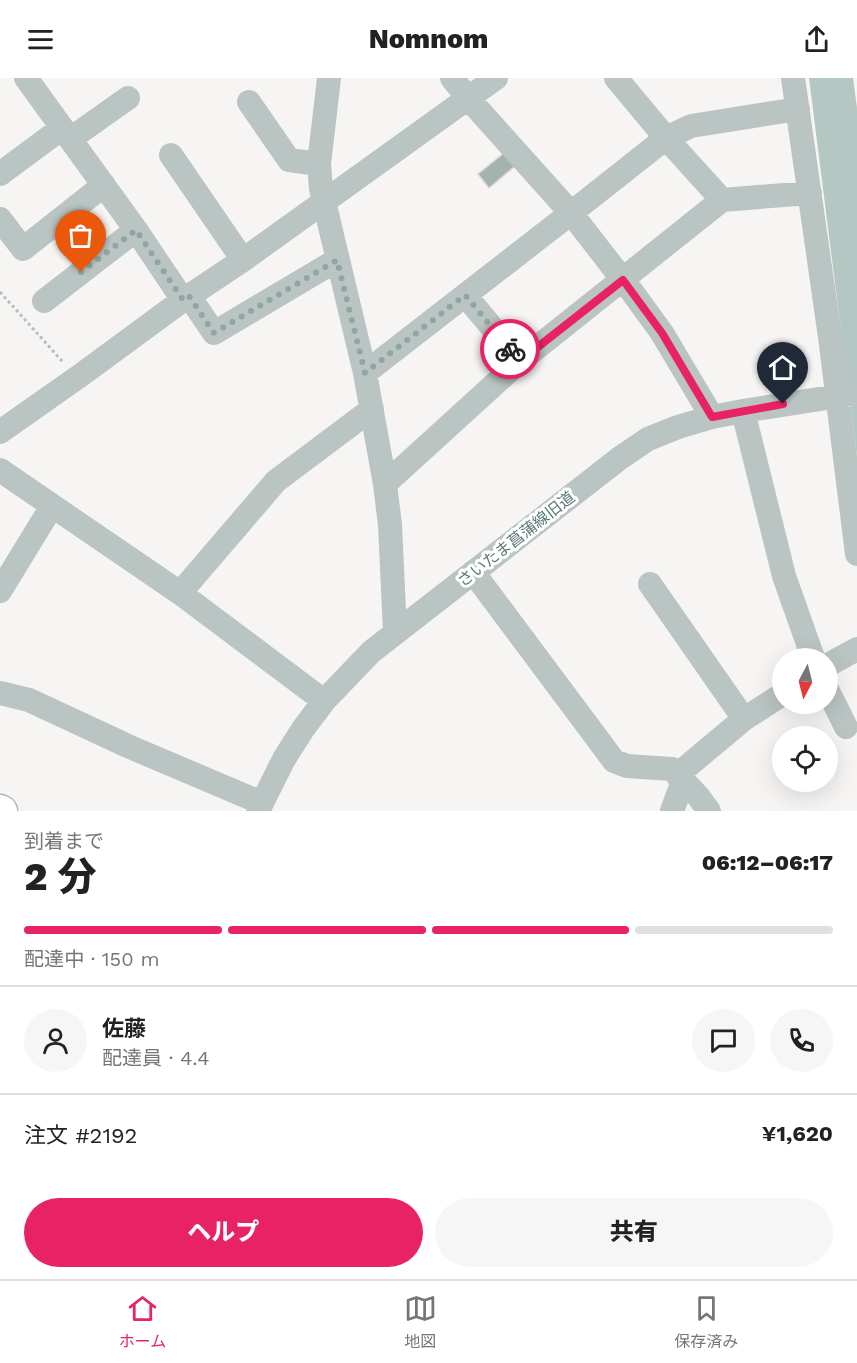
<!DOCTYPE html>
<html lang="ja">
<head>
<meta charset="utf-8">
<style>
  :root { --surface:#fff; --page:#f6f6f6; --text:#222; --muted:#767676; --line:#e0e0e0; --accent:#e82365 }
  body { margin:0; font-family:"Work Sans","Noto Sans JP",sans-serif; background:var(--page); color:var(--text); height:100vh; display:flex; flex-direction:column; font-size:22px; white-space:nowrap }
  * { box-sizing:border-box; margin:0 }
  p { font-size:20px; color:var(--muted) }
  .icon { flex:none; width:33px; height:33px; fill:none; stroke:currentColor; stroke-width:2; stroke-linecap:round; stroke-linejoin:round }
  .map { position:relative; height:733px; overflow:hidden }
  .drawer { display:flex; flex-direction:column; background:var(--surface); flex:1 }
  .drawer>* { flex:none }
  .needle { width:39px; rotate:187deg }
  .tools { position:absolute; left:772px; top:570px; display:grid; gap:12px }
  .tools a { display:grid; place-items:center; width:66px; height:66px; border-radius:50%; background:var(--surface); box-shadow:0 6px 24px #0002; font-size:30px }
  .pin { position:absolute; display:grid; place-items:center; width:51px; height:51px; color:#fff; margin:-62px -26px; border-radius:50% 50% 50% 0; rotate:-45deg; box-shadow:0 0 6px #0007 }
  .pin .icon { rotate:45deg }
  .courier { position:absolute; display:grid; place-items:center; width:60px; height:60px; margin:-30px; border:4px solid #e82365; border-radius:50%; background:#fff; color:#222; box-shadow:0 2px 8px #0007 }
  .summary em { font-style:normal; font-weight:800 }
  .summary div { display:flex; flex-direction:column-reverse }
  .summary { display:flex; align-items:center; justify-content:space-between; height:102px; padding:0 24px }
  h1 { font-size:39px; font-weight:800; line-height:45px }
  .bar { display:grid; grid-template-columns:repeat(4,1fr); gap:9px 6px; align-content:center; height:72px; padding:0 24px }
  .bar i { height:8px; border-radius:4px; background:var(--line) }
  .bar .active { background:var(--accent) }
  .bar p { grid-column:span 4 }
  .line { display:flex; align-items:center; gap:15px; padding:0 24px; border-top:2px solid var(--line) }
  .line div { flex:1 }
  .round { display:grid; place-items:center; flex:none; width:63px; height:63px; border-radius:32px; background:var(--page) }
  .cta { display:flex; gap:12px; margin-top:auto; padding:12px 24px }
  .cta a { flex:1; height:69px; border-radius:36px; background:var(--accent); color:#fff; font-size:24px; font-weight:800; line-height:69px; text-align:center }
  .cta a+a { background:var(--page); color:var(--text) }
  header { display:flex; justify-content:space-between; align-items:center; height:78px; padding:0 24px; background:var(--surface); font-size:27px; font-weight:800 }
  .dock { display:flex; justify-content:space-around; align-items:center; height:84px; border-top:2px solid var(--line); background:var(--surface); font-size:16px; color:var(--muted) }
  .dock a { display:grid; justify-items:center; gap:3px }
  .dock .active { color:var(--accent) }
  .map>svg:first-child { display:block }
  .water { fill:#b5c7c2 }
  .building { fill:#a2b3b0; stroke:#d8d7d6; stroke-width:1.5 }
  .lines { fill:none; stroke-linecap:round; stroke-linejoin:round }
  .major-casing { stroke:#aeb9b8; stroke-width:33 }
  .path { stroke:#b7bebd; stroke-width:3; stroke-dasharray:3 3; stroke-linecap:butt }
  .minor { stroke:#bac4c3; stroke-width:24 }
  .major { stroke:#fff; stroke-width:30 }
  .done { stroke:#93a5a3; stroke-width:6; stroke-dasharray:0 10.8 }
  .route { stroke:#e82365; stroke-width:8 }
  .labels { text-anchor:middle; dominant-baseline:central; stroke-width:6; stroke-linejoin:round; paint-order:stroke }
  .street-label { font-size:16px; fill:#5d7a77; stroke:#fff }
</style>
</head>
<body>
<header><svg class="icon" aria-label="menu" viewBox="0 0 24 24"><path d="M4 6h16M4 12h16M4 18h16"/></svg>Nomnom<svg class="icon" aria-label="share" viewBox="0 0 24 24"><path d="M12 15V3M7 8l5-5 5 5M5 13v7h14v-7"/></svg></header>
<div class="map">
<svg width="857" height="733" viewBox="0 0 857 733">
  <rect width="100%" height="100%" fill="#f7f5f4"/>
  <path class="water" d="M 809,0 L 853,0 L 857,30 L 857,379 Z"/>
  <path class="building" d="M 504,75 L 515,88 L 489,110 L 478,96 Z"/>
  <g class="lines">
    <defs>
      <path id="major" d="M 0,732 L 2,733"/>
    </defs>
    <use href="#major" class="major-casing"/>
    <path class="path" d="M 0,214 L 63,284"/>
    <path class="minor" d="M 26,0 L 136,152 L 183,222
      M 329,0 L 319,86 L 321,111 L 365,295 L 385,406 L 390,447 L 395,554
      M 452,0 L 468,20 L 571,135 L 633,215 L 662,255 L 712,339
      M 616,0 L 666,60 L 722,122
      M 793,0 L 830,259 L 857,476
      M 249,24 L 289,82 L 319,86
      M 70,61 L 128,20
      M 171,77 L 243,182
      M 0,96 L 62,50
      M 0,141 L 23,171 L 104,107
      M 465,217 L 520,283
      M 189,218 L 214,255 L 337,182
      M 44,223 L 136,152
      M 365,295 L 571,135 L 666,60 L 691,48 L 798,31
      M 743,333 L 784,498 L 813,580
      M 0,354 L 81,297 L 183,222 L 243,182 L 496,0
      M 0,392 L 180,515 L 324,623
      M 385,406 L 520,283 L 722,122 L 810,115
      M 473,494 L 614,683 L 627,688 L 672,691 L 698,718 L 709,733
      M 650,506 L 744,641
      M 0,513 L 52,428
      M 180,515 L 276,403 L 372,331
      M 828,587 L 857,571
      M 828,613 L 846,649
      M 0,615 L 29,622 L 130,669 L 262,725
      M 677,697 L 744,641 L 783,616
      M 258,733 L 284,681 L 303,651 L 324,623 L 371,574 L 620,380 L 648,361 L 678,349 L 712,339 L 743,333 L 857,315
      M 672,733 L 683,703"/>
    <use href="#major" class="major"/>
  </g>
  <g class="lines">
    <path class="done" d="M 81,194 L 136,152 L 183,222 L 189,218 L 214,255 L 337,182 L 365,295 L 465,217 L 510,271"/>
    <path class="route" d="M 510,271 L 520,283 L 623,202 L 662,255 L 712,339 L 783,326"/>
  </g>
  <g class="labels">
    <g class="street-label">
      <text transform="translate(516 461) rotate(-38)">さいたま菖蒲線旧道</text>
    </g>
  </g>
</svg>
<div class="tools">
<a><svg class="needle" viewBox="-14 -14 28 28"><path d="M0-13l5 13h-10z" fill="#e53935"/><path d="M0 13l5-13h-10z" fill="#767676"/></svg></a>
<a><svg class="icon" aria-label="locate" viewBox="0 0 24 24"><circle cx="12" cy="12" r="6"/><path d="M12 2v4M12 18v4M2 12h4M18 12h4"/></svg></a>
</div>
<div class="pin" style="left:81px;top:194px;background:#ea580c"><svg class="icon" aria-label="bag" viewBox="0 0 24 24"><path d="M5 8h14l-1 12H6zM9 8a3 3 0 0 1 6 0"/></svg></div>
<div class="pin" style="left:783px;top:326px;background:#1f2937"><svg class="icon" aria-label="home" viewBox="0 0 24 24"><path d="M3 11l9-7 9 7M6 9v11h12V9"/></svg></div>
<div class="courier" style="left:510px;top:271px"><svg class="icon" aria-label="bike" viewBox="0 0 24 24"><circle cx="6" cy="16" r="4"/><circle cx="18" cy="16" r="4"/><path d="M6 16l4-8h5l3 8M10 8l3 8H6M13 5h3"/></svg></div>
</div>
<section class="drawer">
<div class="summary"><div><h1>2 分</h1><p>到着まで</p></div><em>06:12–06:17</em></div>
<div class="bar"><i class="active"></i><i class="active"></i><i class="active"></i><i></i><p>配達中 · 150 m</p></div>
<div class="line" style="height:108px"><a class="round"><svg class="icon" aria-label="person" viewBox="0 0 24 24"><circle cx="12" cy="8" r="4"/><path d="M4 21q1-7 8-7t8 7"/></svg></a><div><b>佐藤</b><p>配達員 · 4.4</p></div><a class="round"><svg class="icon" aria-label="chat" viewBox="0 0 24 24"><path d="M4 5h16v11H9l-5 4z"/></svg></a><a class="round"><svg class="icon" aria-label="phone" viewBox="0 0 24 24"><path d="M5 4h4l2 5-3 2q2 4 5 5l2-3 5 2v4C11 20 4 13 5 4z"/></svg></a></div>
<div class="line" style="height:78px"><div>注文 #2192</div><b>¥1,620</b></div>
<div class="cta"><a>ヘルプ</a><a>共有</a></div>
</section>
<nav class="dock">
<a class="active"><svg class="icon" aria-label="home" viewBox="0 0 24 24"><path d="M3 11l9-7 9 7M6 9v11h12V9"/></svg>ホーム</a>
<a><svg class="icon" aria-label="map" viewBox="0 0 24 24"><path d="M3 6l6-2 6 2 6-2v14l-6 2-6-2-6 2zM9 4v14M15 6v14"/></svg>地図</a>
<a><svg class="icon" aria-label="saved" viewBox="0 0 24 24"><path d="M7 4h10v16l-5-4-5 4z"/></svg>保存済み</a>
</nav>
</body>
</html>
